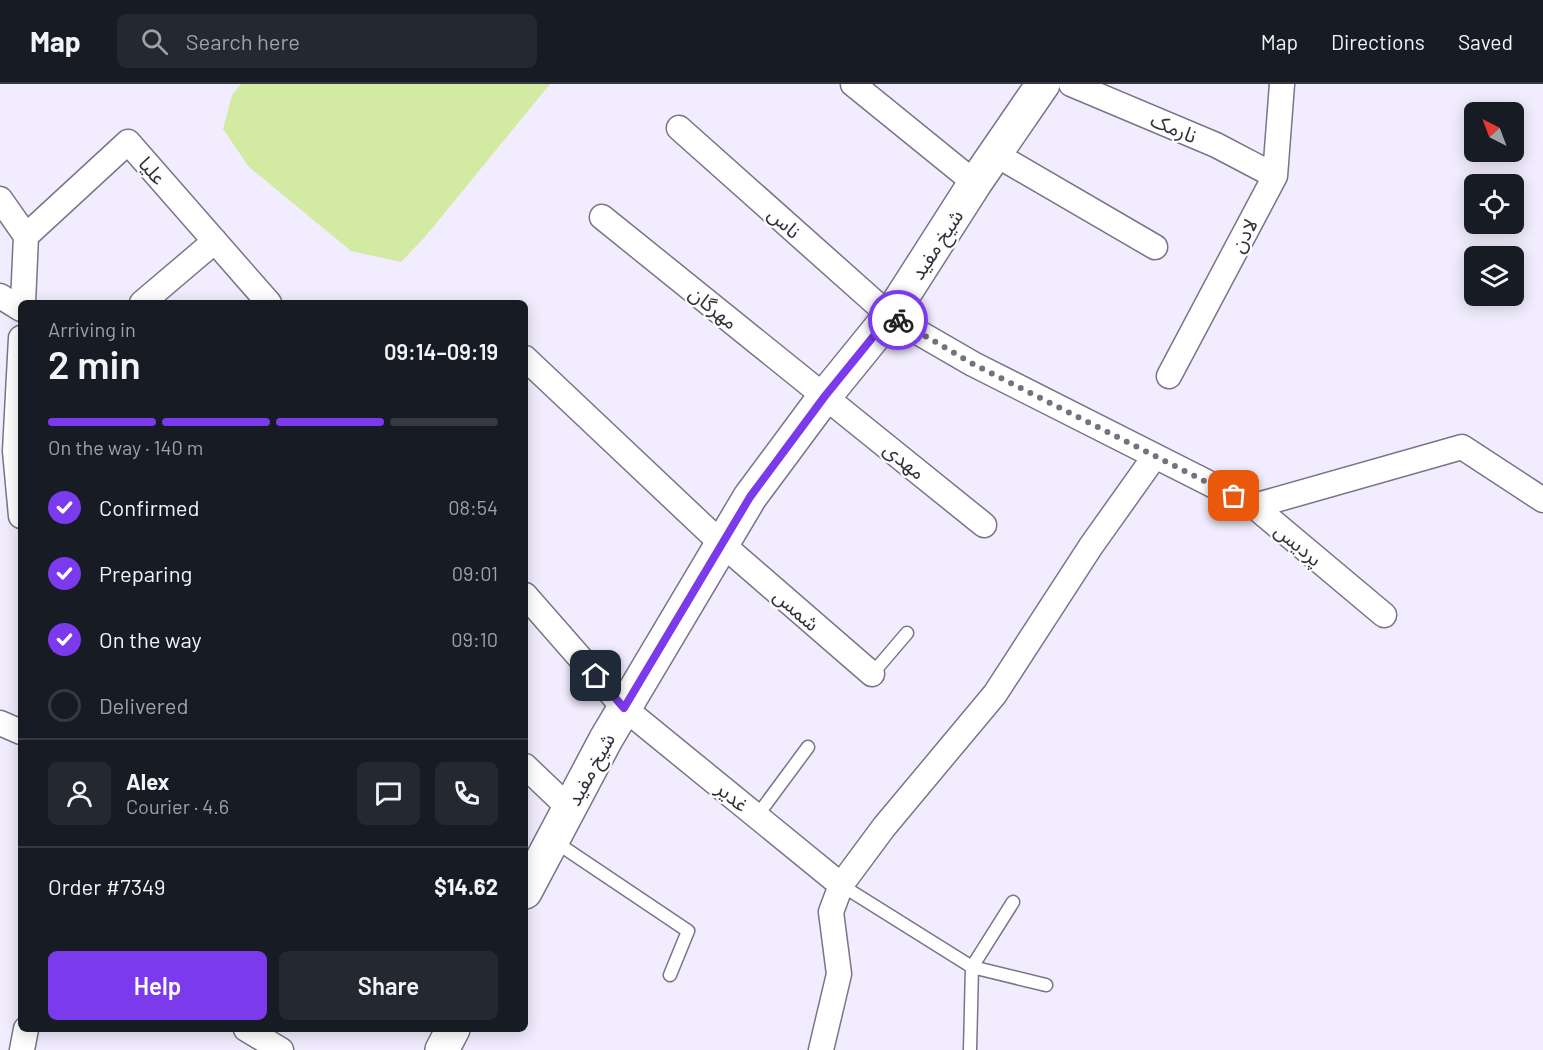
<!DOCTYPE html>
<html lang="en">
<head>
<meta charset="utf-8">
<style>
  :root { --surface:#171b24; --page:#242831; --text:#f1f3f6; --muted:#9ea1a6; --line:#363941; --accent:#7c3aed }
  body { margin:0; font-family:Barlow,"Noto Sans Arabic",sans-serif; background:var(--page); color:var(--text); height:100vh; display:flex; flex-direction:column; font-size:22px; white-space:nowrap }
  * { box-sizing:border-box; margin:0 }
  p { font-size:20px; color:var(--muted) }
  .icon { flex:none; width:33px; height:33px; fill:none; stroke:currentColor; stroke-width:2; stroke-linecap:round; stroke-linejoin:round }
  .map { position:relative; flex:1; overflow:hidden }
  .side { position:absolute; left:18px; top:216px; width:510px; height:732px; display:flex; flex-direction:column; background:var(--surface); border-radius:9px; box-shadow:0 3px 15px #0003 }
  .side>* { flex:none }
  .needle { width:39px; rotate:318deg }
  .controls { position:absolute; left:1464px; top:18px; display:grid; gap:12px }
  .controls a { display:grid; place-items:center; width:60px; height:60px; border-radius:9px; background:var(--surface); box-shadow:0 3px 15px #0003; font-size:30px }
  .pin { position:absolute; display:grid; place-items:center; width:51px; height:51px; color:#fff; margin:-26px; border-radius:12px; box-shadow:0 3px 9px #0006 }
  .courier { position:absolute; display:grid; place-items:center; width:60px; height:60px; margin:-30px; border:4px solid #7c3aed; border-radius:50%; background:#fff; color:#222; box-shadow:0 2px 8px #0007 }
  .head em { font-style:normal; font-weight:600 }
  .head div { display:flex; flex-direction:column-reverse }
  .head { display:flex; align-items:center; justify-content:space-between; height:102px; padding:0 30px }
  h1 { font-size:39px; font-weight:600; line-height:45px }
  .bar { display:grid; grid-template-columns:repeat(4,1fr); gap:9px 6px; align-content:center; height:72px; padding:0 30px }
  .bar i { height:8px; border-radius:4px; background:var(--line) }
  .bar .current { background:var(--accent) }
  .bar p { grid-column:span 4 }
  .line { display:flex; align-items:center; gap:15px; padding:0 30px; border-top:2px solid var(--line) }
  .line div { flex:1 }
  .round { display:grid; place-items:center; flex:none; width:63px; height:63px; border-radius:9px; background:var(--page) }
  ol { padding:0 30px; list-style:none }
  li { display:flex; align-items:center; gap:18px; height:66px }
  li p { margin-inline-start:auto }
  li .icon { padding:6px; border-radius:50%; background:var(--accent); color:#fff; stroke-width:4 }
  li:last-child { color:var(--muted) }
  li i { width:33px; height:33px; border:3px solid var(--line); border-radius:50% }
  .button { display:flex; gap:12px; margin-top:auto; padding:12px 30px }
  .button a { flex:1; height:69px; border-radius:9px; background:var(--accent); color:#fff; font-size:24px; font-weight:600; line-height:69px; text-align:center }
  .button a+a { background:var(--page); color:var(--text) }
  header { display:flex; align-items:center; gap:36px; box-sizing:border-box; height:84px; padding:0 30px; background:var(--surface); border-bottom:2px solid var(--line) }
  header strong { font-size:28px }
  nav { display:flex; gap:33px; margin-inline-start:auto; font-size:21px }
  .search { width:420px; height:54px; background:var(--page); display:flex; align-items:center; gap:15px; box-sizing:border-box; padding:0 21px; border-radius:9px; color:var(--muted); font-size:22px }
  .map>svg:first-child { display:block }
  .green { fill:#d2eaa2 }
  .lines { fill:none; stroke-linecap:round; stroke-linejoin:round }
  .service-casing { stroke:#797488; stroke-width:15 }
  .minor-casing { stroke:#797488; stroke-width:27 }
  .secondary-casing { stroke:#797488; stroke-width:36 }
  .service { stroke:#fff; stroke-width:12 }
  .minor { stroke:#fff; stroke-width:24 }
  .secondary { stroke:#fff; stroke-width:33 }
  .done { stroke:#75727e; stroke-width:6; stroke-dasharray:0 10.8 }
  .route { stroke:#7c3aed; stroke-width:8 }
  .labels { text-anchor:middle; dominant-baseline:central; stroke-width:4.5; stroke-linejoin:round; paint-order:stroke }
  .street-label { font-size:20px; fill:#323039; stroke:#fdfdfd }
</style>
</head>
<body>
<header>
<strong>Map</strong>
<div class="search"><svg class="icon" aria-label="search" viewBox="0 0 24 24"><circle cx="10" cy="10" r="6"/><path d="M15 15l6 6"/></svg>Search here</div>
<nav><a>Map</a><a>Directions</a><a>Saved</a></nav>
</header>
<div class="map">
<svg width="1543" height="966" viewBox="0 0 1543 966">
  <rect width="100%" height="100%" fill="#f1edfe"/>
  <path class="green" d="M 241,0 L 550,0 L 424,154 L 401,178 L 351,167 L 249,83 L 223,45 L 232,11 Z"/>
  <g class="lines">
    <defs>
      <path id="service" d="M 872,590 L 907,549
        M 757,732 L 808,663
        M 554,757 L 688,847 L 670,891
        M 841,801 L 972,883 L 970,966
        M 1013,818 L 972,883 L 1046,901"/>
      <path id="minor" d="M 853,0 L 975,99
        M 1071,0 L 1216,61 L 1275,92
        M 679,44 L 890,232 L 973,280 L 1254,422 L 1384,531
        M 995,70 L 1155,163
        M 0,115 L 26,152 L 23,219
        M 602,133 L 984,441
        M 26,152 L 128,58 L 269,219
        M 0,212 L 21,225
        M 142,219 L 215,157
        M 21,254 L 15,367 L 21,432
        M 525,274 L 722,460 L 872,590
        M 1169,292 L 1275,92 L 1282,0
        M 1254,422 L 1462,363 L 1543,416
        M 525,511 L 624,624 L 841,801
        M 0,639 L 21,648
        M 525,682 L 569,724
        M 246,945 L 281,966
        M 22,966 L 26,945
        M 821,966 L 839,890 L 831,828 L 841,801 L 884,743 L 995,610 L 1091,462 L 1155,372"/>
      <path id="secondary" d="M 525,808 L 606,655 L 750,413 L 825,312 L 890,232 L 975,99 L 1043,0
        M 442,966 L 453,945"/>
    </defs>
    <use href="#service" class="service-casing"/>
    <use href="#minor" class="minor-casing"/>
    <use href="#secondary" class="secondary-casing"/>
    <use href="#service" class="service"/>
    <use href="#minor" class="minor"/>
    <use href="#secondary" class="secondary"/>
  </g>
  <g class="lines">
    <path class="done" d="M 898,236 L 973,280 L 1234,412"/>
    <path class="route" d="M 596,592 L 624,624 L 750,413 L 825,312 L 890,232 L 898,236"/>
  </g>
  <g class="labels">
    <g class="street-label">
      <text transform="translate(1174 43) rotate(23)">نارمک</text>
      <text transform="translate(153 86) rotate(49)">علیا</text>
      <text transform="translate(785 138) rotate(42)">ناس</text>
      <text transform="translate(1243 151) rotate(-62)">لادن</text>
      <text transform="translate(936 160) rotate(-57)">شیخ مفید</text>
      <text transform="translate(714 223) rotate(39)">مهرگان</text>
      <text transform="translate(905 376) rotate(39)">مهدی</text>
      <text transform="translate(1299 460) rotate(40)">پردیس</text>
      <text transform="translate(797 525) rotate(41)">شمس</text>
      <text transform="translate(590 685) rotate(-62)">شیخ مفید</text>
      <text transform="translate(733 712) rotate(39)">غدیر</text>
    </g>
  </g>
</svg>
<div class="controls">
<a><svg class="needle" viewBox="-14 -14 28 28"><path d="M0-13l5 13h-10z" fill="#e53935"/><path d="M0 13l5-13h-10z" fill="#9ea1a6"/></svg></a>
<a><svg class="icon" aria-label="locate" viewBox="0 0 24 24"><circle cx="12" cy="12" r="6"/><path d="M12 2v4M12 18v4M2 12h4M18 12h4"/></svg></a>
<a><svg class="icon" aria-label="layers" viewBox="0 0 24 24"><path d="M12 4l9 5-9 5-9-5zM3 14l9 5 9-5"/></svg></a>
</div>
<div class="pin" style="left:1234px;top:412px;background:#ea580c"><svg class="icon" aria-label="bag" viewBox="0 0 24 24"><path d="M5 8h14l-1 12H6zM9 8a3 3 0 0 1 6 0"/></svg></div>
<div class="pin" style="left:596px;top:592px;background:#1f2937"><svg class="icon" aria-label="home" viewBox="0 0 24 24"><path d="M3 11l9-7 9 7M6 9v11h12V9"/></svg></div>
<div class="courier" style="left:898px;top:236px"><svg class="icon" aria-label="bike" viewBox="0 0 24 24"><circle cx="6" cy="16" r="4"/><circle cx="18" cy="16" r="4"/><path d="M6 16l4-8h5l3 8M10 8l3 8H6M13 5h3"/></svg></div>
<section class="side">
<div class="head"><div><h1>2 min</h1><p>Arriving in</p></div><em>09:14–09:19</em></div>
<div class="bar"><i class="current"></i><i class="current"></i><i class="current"></i><i></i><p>On the way · 140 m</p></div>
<ol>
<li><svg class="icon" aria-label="check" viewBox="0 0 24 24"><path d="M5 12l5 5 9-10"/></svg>Confirmed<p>08:54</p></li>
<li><svg class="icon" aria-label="check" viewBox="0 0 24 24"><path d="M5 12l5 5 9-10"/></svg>Preparing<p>09:01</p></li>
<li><svg class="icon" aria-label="check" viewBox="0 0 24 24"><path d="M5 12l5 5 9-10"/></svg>On the way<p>09:10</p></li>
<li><i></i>Delivered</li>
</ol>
<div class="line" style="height:108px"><a class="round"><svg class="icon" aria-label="person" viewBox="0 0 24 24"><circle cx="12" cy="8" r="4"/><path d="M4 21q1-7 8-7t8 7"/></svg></a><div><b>Alex</b><p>Courier · 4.6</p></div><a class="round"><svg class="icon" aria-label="chat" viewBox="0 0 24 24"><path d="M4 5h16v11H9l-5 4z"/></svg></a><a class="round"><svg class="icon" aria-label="phone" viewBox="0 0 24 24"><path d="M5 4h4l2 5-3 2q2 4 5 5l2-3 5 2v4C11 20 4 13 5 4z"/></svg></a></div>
<div class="line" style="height:78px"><div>Order #7349</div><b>$14.62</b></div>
<div class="button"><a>Help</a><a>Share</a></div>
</section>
</div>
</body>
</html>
